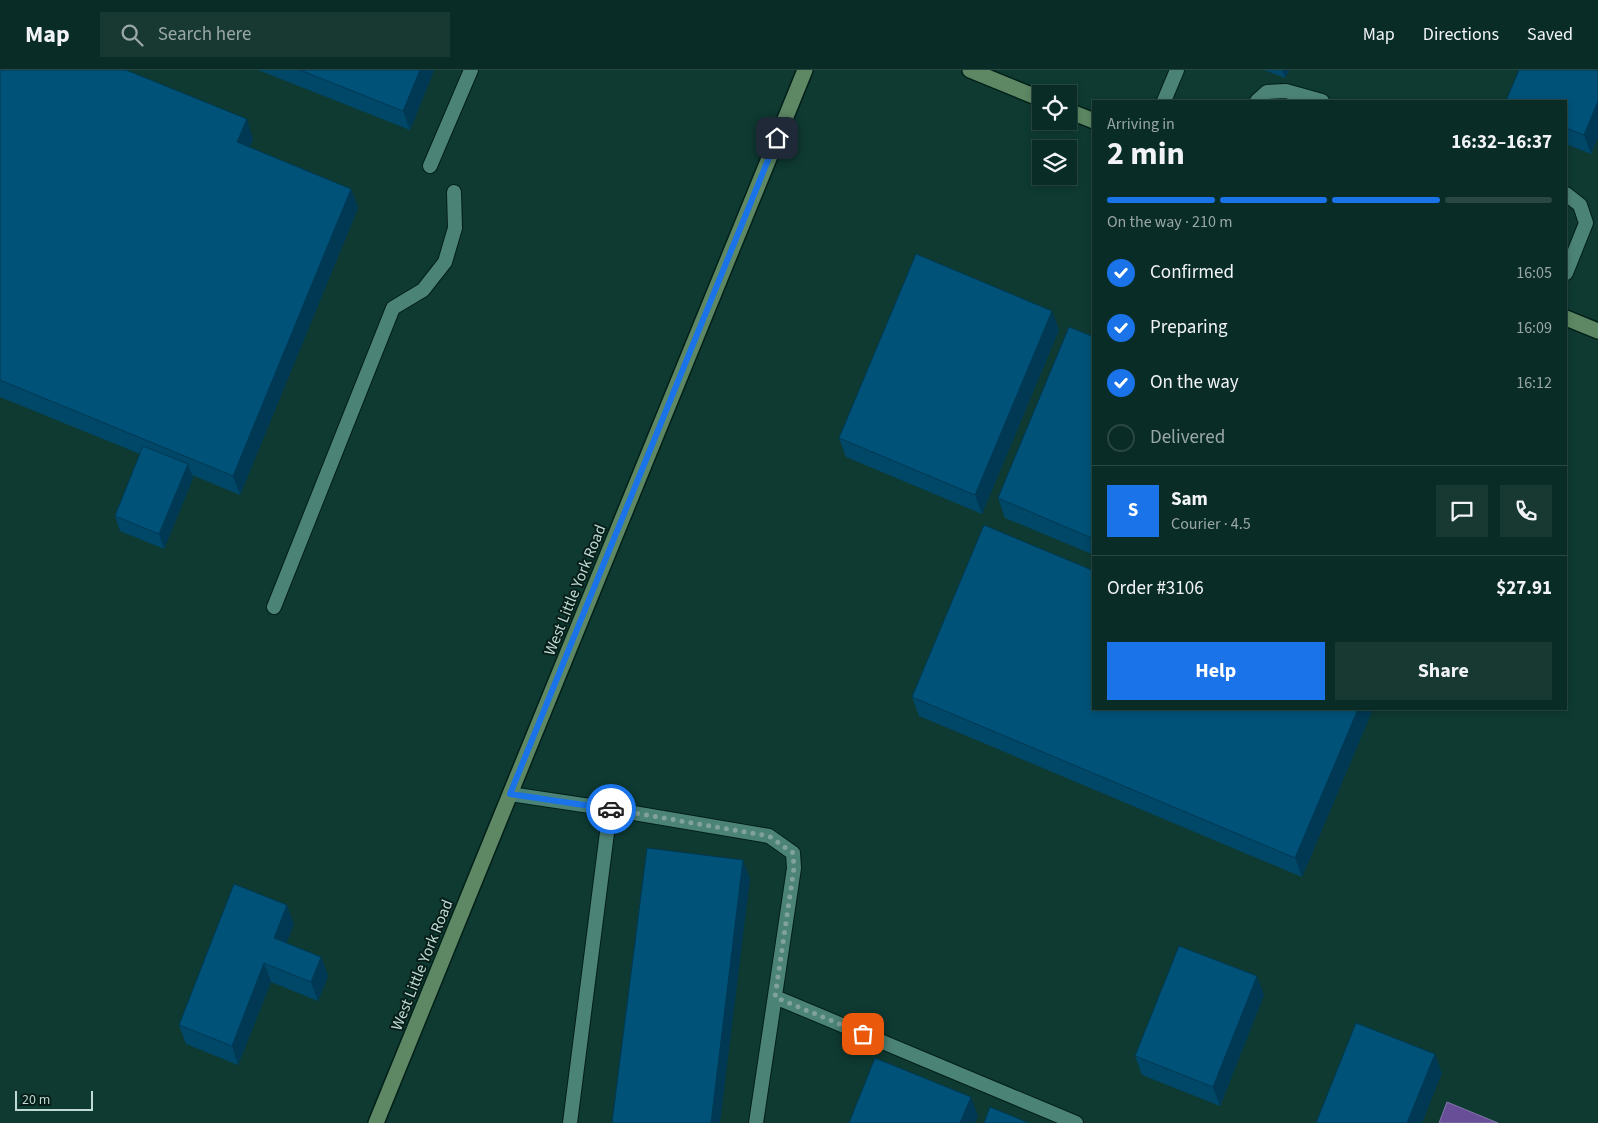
<!DOCTYPE html>
<html lang="en">
<head>
<meta charset="utf-8">
<style>
  :root { --surface:#0a2c26; --page:#183832; --text:#f1f3f6; --muted:#99a7a7; --line:#2a4843; --accent:#1a73e8 }
  body { margin:0; font-family:"Source Sans 3",sans-serif; background:var(--page); color:var(--text); height:100vh; display:flex; flex-direction:column; font-size:19px; white-space:nowrap }
  * { box-sizing:border-box; margin:0 }
  p { font-size:16px; color:var(--muted) }
  .icon { flex:none; width:28px; height:28px; fill:none; stroke:currentColor; stroke-width:2; stroke-linecap:round; stroke-linejoin:round }
  .map { position:relative; flex:1; overflow:hidden }
  .side { position:absolute; left:1092px; top:30px; width:475px; height:610px; display:flex; flex-direction:column; background:var(--surface); border-radius:0px; box-shadow:0 2px 8px #0003,0 0 0 1px var(--line) }
  .side>* { flex:none }
  .tools { position:absolute; left:1032px; top:15px; display:grid; gap:10px }
  .tools a { display:grid; place-items:center; width:45px; height:45px; border-radius:0px; background:var(--surface); box-shadow:0 2px 8px #0003,0 0 0 1px var(--line); font-size:25px }
  .scale { position:absolute; left:15px; bottom:12px; width:78px; box-sizing:border-box; padding-left:5px; border:2px solid #bfdad3; border-top:0; font-size:14px; line-height:18px; white-space:nowrap; color:#bfdad3; -webkit-text-stroke:4px #071e19; paint-order:stroke }
  .pin { position:absolute; display:grid; place-items:center; width:42px; height:42px; color:#fff; margin:-21px; border-radius:10px; box-shadow:0 2px 8px #0006 }
  .courier { position:absolute; display:grid; place-items:center; width:50px; height:50px; margin:-25px; border:4px solid #1a73e8; border-radius:50%; background:#fff; color:#222; box-shadow:0 1px 6px #0007 }
  .overview em { font-style:normal; font-weight:700 }
  .overview div { display:flex; flex-direction:column-reverse }
  .overview { display:flex; align-items:center; justify-content:space-between; height:85px; padding:0 15px }
  h1 { font-size:32px; font-weight:700; line-height:38px }
  .bar { display:grid; grid-template-columns:repeat(4,1fr); gap:8px 5px; align-content:center; height:60px; padding:0 15px }
  .bar i { height:6px; border-radius:4px; background:var(--line) }
  .bar .on { background:var(--accent) }
  .bar p { grid-column:span 4 }
  .line { display:flex; align-items:center; gap:12px; padding:0 15px; border-top:1px solid var(--line) }
  .line div { flex:1 }
  .round { display:grid; place-items:center; flex:none; width:52px; height:52px; border-radius:0px; background:var(--page) }
  ol { padding:0 15px; list-style:none }
  li { display:flex; align-items:center; gap:15px; height:55px }
  li p { margin-inline-start:auto }
  li .icon { padding:5px; border-radius:50%; background:var(--accent); color:#fff; stroke-width:4 }
  li:last-child { color:var(--muted) }
  li i { width:28px; height:28px; border:2px solid var(--line); border-radius:50% }
  .primary-button { display:flex; gap:10px; margin-top:auto; padding:10px 15px }
  .primary-button a { flex:1; height:58px; border-radius:0px; background:var(--accent); color:#fff; font-size:20px; font-weight:700; line-height:58px; text-align:center }
  .primary-button a+a { background:var(--page); color:var(--text) }
  header { display:flex; align-items:center; gap:30px; box-sizing:border-box; height:70px; padding:0 25px; background:var(--surface); border-bottom:1px solid var(--line) }
  header strong { font-size:24px }
  nav { display:flex; gap:28px; margin-inline-start:auto; font-size:18px }
  .search { width:350px; height:45px; background:var(--page); display:flex; align-items:center; gap:12px; box-sizing:border-box; padding:0 18px; border-radius:0px; color:var(--muted); font-size:19px }
  .map>svg:first-child { display:block }
  .water { fill:#684e97; stroke:#8278a9 }
  .lines { fill:none; stroke-linecap:round; stroke-linejoin:round }
  .lane-casing { stroke:#021f19; stroke-width:16 }
  .secondary-casing { stroke:#021f19; stroke-width:18 }
  .lane { stroke:#4c8377; stroke-width:14 }
  .secondary { stroke:#5d8863; stroke-width:15 }
  .wall { fill:#014767 }
  .shaded-wall { fill:#013954 }
  .building { fill:#015278; stroke:#013954 }
  .done { stroke:#81a29b; stroke-width:5; stroke-dasharray:0 9 }
  .route { stroke:#1a73e8; stroke-width:6 }
  .labels { text-anchor:middle; dominant-baseline:central; stroke-width:4; stroke-linejoin:round; paint-order:stroke }
  .street-label { font-size:16px; fill:#bfdad3; stroke:#071e19 }
</style>
</head>
<body>
<header>
<strong>Map</strong>
<div class="search"><svg class="icon" aria-label="search" viewBox="0 0 24 24"><circle cx="10" cy="10" r="6"/><path d="M15 15l6 6"/></svg>Search here</div>
<nav><a>Map</a><a>Directions</a><a>Saved</a></nav>
</header>
<div class="map">
<svg width="1598" height="1053" viewBox="0 0 1598 1053">
  <rect width="100%" height="100%" fill="#0e3a32"/>
  <path class="water" d="M 1447,1032 L 1498,1053 L 1439,1053 Z"/>
  <g class="lines">
    <defs>
      <path id="lane" d="M 1164,31 L 1177,0
        M 1257,31 L 1267,22 L 1286,21 L 1322,31
        M 430,96 L 471,0
        M 1566,124 L 1580,135 L 1586,153 L 1566,203
        M 274,537 L 393,238 L 423,220 L 445,192 L 455,158 L 454,122
        M 510,724 L 610,739 L 769,766 L 793,783 L 794,798 L 756,1053
        M 775,927 L 1076,1053
        M 570,1053 L 610,739"/>
      <path id="secondary" d="M 970,0 L 1041,29
        M 1069,41 L 1094,51
        M 1566,248 L 1598,261
        M 376,1053 L 805,0"/>
    </defs>
    <use href="#lane" class="lane-casing"/>
    <use href="#secondary" class="secondary-casing"/>
    <use href="#lane" class="lane"/>
    <use href="#secondary" class="secondary"/>
  </g>
  <path class="wall" d="M 0,0 L 253,69 L 250,77 L 351,119 L 358,138 L 240,425 L 192,405 L 193,408 L 164,479 L 120,461 L 115,446 L 140,384 L 0,327 Z
    M 258,0 L 434,0 L 410,60 Z
    M 1264,0 L 1289,0 L 1285,8 Z
    M 1598,0 L 1598,67 L 1591,84 L 1566,74 L 1566,31 Z
    M 1059,260 L 982,444 L 846,387 L 839,368 Z
    M 1094,267 L 1094,485 L 1005,448 L 998,428 Z
    M 912,627 L 1094,639 L 1373,639 L 1302,807 L 919,646 Z
    M 294,854 L 286,873 L 321,887 L 328,906 L 318,931 L 271,912 L 238,995 L 186,974 L 179,955 Z
    M 1264,925 L 1220,1036 L 1142,1005 L 1135,986 Z"/>
  <path class="shaded-wall" d="M 420,0 L 434,0 L 410,60 L 403,41 Z
    M 1282,0 L 1289,0 L 1285,8 Z
    M 1598,31 L 1598,67 L 1591,84 L 1584,65 Z
    M 247,49 L 253,69 L 244,91 L 237,72 Z
    M 351,119 L 358,138 L 240,425 L 233,406 Z
    M 1052,241 L 1059,260 L 982,444 L 975,425 Z
    M 188,394 L 193,408 L 164,479 L 159,464 Z
    M 1358,639 L 1373,639 L 1302,807 L 1295,788 Z
    M 743,790 L 750,809 L 720,1053 L 711,1053 Z
    M 287,835 L 294,854 L 281,888 L 274,868 Z
    M 321,887 L 328,906 L 318,931 L 311,912 Z
    M 264,893 L 271,912 L 238,995 L 232,976 Z
    M 1257,906 L 1264,925 L 1220,1036 L 1213,1017 Z
    M 1435,984 L 1442,1003 L 1422,1053 L 1407,1053 Z
    M 971,1027 L 978,1046 L 975,1053 L 960,1053 Z"/>
  <path class="building" d="M 0,0 L 126,0 L 247,49 L 237,72 L 351,119 L 233,406 L 0,310 Z
    M 300,0 L 420,0 L 403,41 Z
    M 1519,0 L 1598,0 L 1598,31 L 1584,65 L 1566,58 L 1566,31 L 1506,31 Z
    M 916,184 L 1052,241 L 975,425 L 839,368 Z
    M 1069,257 L 1094,267 L 1094,469 L 998,428 Z
    M 143,376 L 188,394 L 159,464 L 115,446 Z
    M 984,455 L 1094,501 L 1094,639 L 1358,639 L 1295,788 L 912,627 Z
    M 647,778 L 743,790 L 711,1053 L 612,1053 Z
    M 234,814 L 287,835 L 274,868 L 321,887 L 311,912 L 264,893 L 232,976 L 179,955 Z
    M 1179,876 L 1257,906 L 1213,1017 L 1135,986 Z
    M 1356,953 L 1435,984 L 1407,1053 L 1316,1053 Z
    M 875,988 L 971,1027 L 960,1053 L 849,1053 Z
    M 990,1037 L 1029,1053 L 984,1053 Z"/>
  <g class="lines">
    <path class="done" d="M 611,739 L 769,766 L 793,783 L 794,798 L 775,927 L 863,964"/>
    <path class="route" d="M 611,739 L 510,724 L 777,68"/>
  </g>
  <g class="labels">
    <g class="street-label">
      <text transform="translate(575 520) rotate(-68)">West Little York Road</text>
      <text transform="translate(422 895) rotate(-68)">West Little York Road</text>
    </g>
  </g>
</svg>
<div class="tools">
<a><svg class="icon" aria-label="locate" viewBox="0 0 24 24"><circle cx="12" cy="12" r="6"/><path d="M12 2v4M12 18v4M2 12h4M18 12h4"/></svg></a>
<a><svg class="icon" aria-label="layers" viewBox="0 0 24 24"><path d="M12 4l9 5-9 5-9-5zM3 14l9 5 9-5"/></svg></a>
</div>
<div class="scale">20 m</div>
<div class="pin" style="left:863px;top:964px;background:#ea580c"><svg class="icon" aria-label="bag" viewBox="0 0 24 24"><path d="M5 8h14l-1 12H6zM9 8a3 3 0 0 1 6 0"/></svg></div>
<div class="pin" style="left:777px;top:68px;background:#1f2937"><svg class="icon" aria-label="home" viewBox="0 0 24 24"><path d="M3 11l9-7 9 7M6 9v11h12V9"/></svg></div>
<div class="courier" style="left:611px;top:739px"><svg class="icon" aria-label="car" viewBox="0 0 24 24"><path d="M5 17H2v-5l4-1 3-4h7l3 4 3 1v5h-3M9 17h6M6 11h13"/><circle cx="7" cy="17" r="2"/><circle cx="17" cy="17" r="2"/></svg></div>
<section class="side">
<div class="overview"><div><h1>2 min</h1><p>Arriving in</p></div><em>16:32–16:37</em></div>
<div class="bar"><i class="on"></i><i class="on"></i><i class="on"></i><i></i><p>On the way · 210 m</p></div>
<ol>
<li><svg class="icon" aria-label="check" viewBox="0 0 24 24"><path d="M5 12l5 5 9-10"/></svg>Confirmed<p>16:05</p></li>
<li><svg class="icon" aria-label="check" viewBox="0 0 24 24"><path d="M5 12l5 5 9-10"/></svg>Preparing<p>16:09</p></li>
<li><svg class="icon" aria-label="check" viewBox="0 0 24 24"><path d="M5 12l5 5 9-10"/></svg>On the way<p>16:12</p></li>
<li><i></i>Delivered</li>
</ol>
<div class="line" style="height:90px"><b class="round" style="background:var(--accent);color:#fff">S</b><div><b>Sam</b><p>Courier · 4.5</p></div><a class="round"><svg class="icon" aria-label="chat" viewBox="0 0 24 24"><path d="M4 5h16v11H9l-5 4z"/></svg></a><a class="round"><svg class="icon" aria-label="phone" viewBox="0 0 24 24"><path d="M5 4h4l2 5-3 2q2 4 5 5l2-3 5 2v4C11 20 4 13 5 4z"/></svg></a></div>
<div class="line" style="height:65px"><div>Order #3106</div><b>$27.91</b></div>
<div class="primary-button"><a>Help</a><a>Share</a></div>
</section>
</div>
</body>
</html>
